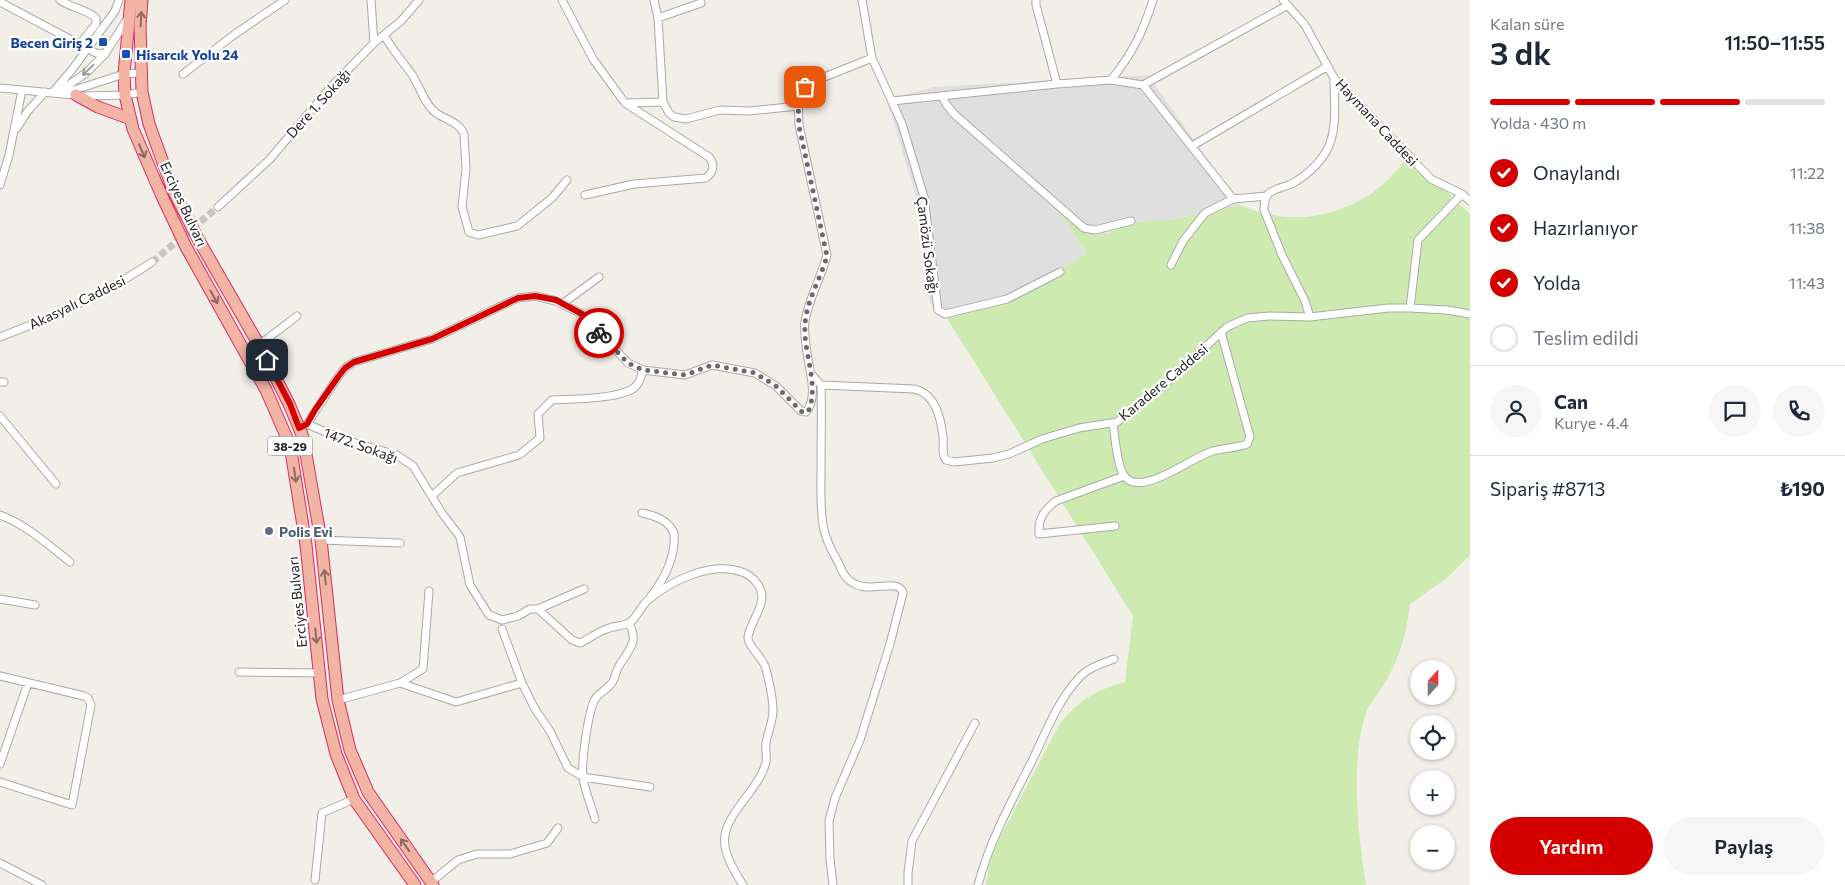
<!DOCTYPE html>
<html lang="tr">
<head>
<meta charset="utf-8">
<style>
  :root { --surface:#fff; --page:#f6f6f7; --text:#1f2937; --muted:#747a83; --line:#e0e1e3; --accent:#d40000 }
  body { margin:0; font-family:Commissioner,sans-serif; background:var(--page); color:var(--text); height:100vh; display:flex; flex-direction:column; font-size:19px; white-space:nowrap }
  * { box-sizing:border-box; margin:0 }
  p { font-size:16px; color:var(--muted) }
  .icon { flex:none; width:28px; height:28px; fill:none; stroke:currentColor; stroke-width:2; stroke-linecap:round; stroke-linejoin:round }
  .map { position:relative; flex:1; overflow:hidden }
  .side { display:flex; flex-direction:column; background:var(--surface); width:375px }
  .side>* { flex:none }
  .needle { width:32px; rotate:21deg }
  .fabs { position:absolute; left:1410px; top:660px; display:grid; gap:10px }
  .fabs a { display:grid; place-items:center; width:45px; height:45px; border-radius:50%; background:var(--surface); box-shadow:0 1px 4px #0004; font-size:25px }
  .pin { position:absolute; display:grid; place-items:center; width:42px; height:42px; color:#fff; margin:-21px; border-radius:10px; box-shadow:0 2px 8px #0006 }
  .courier { position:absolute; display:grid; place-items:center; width:50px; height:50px; margin:-25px; border:4px solid #d40000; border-radius:50%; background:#fff; color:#222; box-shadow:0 1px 6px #0007 }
  .head em { font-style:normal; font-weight:600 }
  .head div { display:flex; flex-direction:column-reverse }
  .head { display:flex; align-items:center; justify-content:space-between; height:85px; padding:0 20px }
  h1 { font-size:32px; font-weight:600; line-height:38px }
  .bar { display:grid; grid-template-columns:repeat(4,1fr); gap:8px 5px; align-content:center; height:60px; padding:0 20px }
  .bar i { height:6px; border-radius:4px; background:var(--line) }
  .bar .current { background:var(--accent) }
  .bar p { grid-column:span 4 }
  .line { display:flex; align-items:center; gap:12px; padding:0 20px; border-top:1px solid var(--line) }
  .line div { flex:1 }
  .round { display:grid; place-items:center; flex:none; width:52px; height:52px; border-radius:26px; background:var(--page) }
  ol { padding:0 20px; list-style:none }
  li { display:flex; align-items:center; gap:15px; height:55px }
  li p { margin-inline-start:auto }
  li .icon { padding:5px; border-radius:50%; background:var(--accent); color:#fff; stroke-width:4 }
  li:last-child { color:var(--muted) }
  li i { width:28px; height:28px; border:2px solid var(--line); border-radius:50% }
  .button { display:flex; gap:10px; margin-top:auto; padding:10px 20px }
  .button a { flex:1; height:58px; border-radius:30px; background:var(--accent); color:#fff; font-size:20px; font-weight:600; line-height:58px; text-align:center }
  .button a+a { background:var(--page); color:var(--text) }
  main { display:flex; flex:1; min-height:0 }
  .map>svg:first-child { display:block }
  .residential { fill:#e0dfdf }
  .grass { fill:#cdebb0 }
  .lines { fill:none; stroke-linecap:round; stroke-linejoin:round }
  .minor-tunnel { stroke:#c8c6c1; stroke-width:7; stroke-dasharray:7 3.5; stroke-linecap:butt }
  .minor-casing { stroke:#a9a9a9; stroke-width:9 }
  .trunk-casing { stroke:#dc2a67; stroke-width:13 }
  .minor { stroke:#fff; stroke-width:7 }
  .trunk { stroke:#f2b4a3; stroke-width:11 }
  .oneway { stroke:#8a6b62 }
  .oneway2 { stroke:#9c9c9c }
  .done { stroke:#6b6a68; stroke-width:5; stroke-dasharray:0 9 }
  .route { stroke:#d40000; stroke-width:6 }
  .transit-dot { fill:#1a4fb4; stroke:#fff; stroke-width:2 }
  .service-dot { fill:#5c6f8a; stroke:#fff; stroke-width:2 }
  .labels { text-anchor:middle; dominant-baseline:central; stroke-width:4.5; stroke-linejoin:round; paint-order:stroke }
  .shield { fill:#fff; stroke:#646464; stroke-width:1 }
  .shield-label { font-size:12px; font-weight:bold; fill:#222 }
  .transit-label { font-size:14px; font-weight:bold; fill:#164399; stroke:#fff; text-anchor:end }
  .street-label { font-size:14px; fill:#222; stroke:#fff }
  .service-label { font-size:14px; font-weight:bold; fill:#4e5e75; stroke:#fff; text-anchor:start }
</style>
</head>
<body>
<main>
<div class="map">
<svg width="1470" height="885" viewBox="0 0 1470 885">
  <rect width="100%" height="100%" fill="#f2efe9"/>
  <path class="residential" d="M 1148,75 L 1240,205 L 1168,220 L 1142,221 L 1103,233 L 1095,231 L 1054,205 L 1087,254 L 1000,304 L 936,312 L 934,310 L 929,299 L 917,200 L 887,100 L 934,87 Z"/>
  <path class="grass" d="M 1405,161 L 1444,189 L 1470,214 L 1470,555 L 1448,577 L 1410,604 C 1407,631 1400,657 1386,681 C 1381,691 1369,703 1366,713 C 1350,762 1358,835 1366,885 L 986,885 L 989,866 L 997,843 L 1059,725 C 1076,702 1097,689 1125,682 L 1133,616 L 945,315 L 1000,304 L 1087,254 L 1053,203 L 1095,231 L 1107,233 L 1133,223 L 1151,220 L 1169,220 L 1240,205 L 1261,213 L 1284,217 L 1307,217 L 1329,213 L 1351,205 L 1371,194 L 1389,179 Z"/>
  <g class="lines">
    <path class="minor-tunnel" d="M 152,262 L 218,207"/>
    <defs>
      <path id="minor" d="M 60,0 C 71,8 86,9 96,18 L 96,24 L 80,44
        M 371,0 L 374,43
        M 562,0 L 593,59 L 625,103 L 709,157 C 715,164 714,172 706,178 L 634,184 L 585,195
        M 862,0 L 872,58 L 902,124 L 924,197 L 938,310 L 945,314 L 1007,299 L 1060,272
        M 1036,0 L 1036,5 L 1057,84
        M 1283,0 L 1305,25 L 1334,78 L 1431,179 L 1462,194 L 1470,201
        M 0,2 L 96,53 L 105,54
        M 658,18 L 701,3
        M 384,35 C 392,49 402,61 411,73 C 420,86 424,104 436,113 C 446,120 459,122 464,134 L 466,169 L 462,207 L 469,232 L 478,235 L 517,226 L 552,198 L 567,180
        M 183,74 L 235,34 L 285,0
        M 1111,80 C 1132,54 1143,32 1153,0
        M 1143,85 L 1233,199 L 1267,196
        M 0,88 L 85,96 L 125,95 L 142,92
        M 68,92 L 124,74 L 141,73
        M 52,93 L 71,71 L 115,11 L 119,0
        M 57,93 L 86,73 L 105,54 L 128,18
        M 942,96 L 946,104 L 954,114 L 1084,228 L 1095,230 L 1131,221
        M 892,101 L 1057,84 L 1111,80 L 1143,85 L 1288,5
        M 663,102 L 669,113 L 674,117 L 686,119 L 720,110 L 749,111 L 798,106
        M 625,103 L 663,102 L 658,18 L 654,0
        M 17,128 L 27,112 L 45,92
        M 1192,146 L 1328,66
        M 0,185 L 9,155 L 22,90
        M 218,207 L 270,159 L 331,87 L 374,43 L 401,21 L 419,0
        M 1171,265 L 1183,241 L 1205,213 L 1233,199
        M 562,304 L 599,277
        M 1410,308 L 1418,240 L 1462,194
        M 1310,317 L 1305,301 L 1282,255 L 1264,210 C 1264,188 1275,191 1291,184 C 1304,178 1320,163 1327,150 C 1338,129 1334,101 1334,78
        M 0,337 C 53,317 105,294 152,262
        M 259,345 L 297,316
        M 811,374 L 821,385 L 914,389 C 935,393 941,418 943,437 C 944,445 941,454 946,460 L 954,462 L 993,458 L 1009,454 L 1042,439 L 1079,428 L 1117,422 L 1166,383 L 1227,327 L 1247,318 L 1269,316 L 1310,317 L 1388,308 L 1410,308 L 1447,310 L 1470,314
        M 0,382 L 4,382
        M 821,385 C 822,412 821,440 821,468 C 821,487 820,506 823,525 C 825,537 831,550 837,560 C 840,566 842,572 846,577 C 864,599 898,575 903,593 L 890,644 L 860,740 L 835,798 L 829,821 L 830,859 L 833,885
        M 0,416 L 56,484
        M 1113,423 C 1115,436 1117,470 1126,478 C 1144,496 1193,456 1213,451 C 1224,448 1237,448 1247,444 L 1250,437 L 1221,332
        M 307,424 L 342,439 L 397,455 L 413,466 L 442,513 L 460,537 L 470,585 L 489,615 L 502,620 L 518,616 L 530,609 L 538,609 L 572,640 L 580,643 C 589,639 597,632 607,629 C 613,626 623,626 629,623 C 637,618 641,606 648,600 C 672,580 712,561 742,572 C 753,576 762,586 762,598 C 761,611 750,624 748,637 C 747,646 763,657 766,669 C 769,681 773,697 773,710 C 773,721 768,732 766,743 C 765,749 767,756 766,762 C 763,774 757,782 750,792 C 720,831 715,841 743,885
        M 299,428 L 307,424 L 338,377 L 345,368 L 354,362 L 432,339 L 518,298 L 535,296 L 556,301 L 582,314 L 628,363 L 643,370 L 685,375 L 712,365 L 755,373 L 776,386 L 801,411 L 806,412 C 820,396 807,364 806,345 C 805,337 804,329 805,321 C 809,298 821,278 827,255 L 799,125 L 798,100 L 800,93 L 805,87 L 812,82 L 872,58
        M 432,496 L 457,473 L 519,455 L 540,438 L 538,414 L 552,400 C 573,399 612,399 631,390 C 639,386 641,377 643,370
        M 642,513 C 656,516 668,520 674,533 C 676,556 664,579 651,596
        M 0,515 C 27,525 48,545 70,562
        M 1115,526 L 1039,534 C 1038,519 1043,511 1056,501 L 1124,476
        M 321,540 L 400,543
        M 0,599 L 35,605
        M 538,609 L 584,589
        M 502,629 L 522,683 L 535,709 L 550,731 L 568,768 L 583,777 L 650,787
        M 239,672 L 320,673
        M 0,676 L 84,696 L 88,698 L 91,705 L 72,805 L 0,782
        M 400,683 L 456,702 L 522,683
        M 338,700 L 400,683 L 423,669 L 429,591
        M 0,764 L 28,683
        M 595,819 C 591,805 585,791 583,778 C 581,762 588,715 594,701 C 598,693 605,691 610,685 C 615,681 615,673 618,668 C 627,651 640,644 629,623
        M 0,863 L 42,885
        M 315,880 L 322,813 L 354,799
        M 431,882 L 458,860 L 477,854 L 510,854 L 547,843 L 558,828
        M 908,885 L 908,873 L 912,841 L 975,723
        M 978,885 C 990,840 1012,800 1033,759 C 1046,732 1057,702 1078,679 C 1087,668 1101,664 1114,659"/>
      <path id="trunk" d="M 131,0 L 124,74 L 125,95 L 133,129 L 161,194 L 186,247 L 266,390 L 290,445 L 306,545 L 322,699 L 336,754 L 354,799 L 415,885
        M 142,0 L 140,26 L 142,92 L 149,124 L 173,190 L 198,239 L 259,345 L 289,404 L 303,437 L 321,540 L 338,700 L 350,750 L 368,792 L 433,885
        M 76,95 L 98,107 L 131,119"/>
    </defs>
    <use href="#minor" class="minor-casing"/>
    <use href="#trunk" class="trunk-casing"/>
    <use href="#minor" class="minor"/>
    <use href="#trunk" class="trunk"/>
  </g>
  <defs><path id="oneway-shaft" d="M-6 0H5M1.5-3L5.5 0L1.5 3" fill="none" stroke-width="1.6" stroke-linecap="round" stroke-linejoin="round" transform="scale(1.25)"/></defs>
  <g class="oneway">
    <use href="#oneway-shaft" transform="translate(141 19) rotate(-87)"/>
    <use href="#oneway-shaft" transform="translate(142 151) rotate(67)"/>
    <use href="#oneway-shaft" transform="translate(214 297) rotate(61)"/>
    <use href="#oneway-shaft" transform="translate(295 475) rotate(81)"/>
    <use href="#oneway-shaft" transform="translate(325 577) rotate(-96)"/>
    <use href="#oneway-shaft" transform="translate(316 636) rotate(84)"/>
    <use href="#oneway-shaft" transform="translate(405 845) rotate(-125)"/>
  </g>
  <use class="oneway2" href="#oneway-shaft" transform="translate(88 70) rotate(137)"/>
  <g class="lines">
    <path class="done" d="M 599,333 L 628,363 L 643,370 L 685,375 L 712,365 L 755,373 L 776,386 L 802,412 L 808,412 C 820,385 803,353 805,325 C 806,301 821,278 827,256 L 799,126 L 798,100 L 805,87"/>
    <path class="route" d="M 267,360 L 290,404 L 299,428 L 307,424 L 315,410 L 338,377 L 345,368 L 354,362 L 432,339 L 518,298 L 535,296 L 556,300 L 582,314 L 599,333"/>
  </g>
  <g class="transit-dot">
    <rect x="98" y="37" width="10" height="10" rx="2.5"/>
    <rect x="121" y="49" width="10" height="10" rx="2.5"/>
  </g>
  <circle class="service-dot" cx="269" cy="531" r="5"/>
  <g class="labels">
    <rect class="shield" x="267.5" y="436.5" width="45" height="19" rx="4"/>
    <g class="shield-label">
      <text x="290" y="446">38-29</text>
    </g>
    <g class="transit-label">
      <text x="93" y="42">Becen Giriş 2</text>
      <text x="136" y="54" text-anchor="start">Hisarcık Yolu 24</text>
    </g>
    <g class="street-label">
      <text transform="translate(318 103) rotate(-48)">Dere 1. Sokağı</text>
      <text transform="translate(1377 122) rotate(47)">Haymana Caddesi</text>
      <text transform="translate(184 204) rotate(65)">Erciyes Bulvarı</text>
      <text transform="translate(928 245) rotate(83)">Çamözü Sokağı</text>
      <text transform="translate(77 302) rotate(-26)">Akasyalı Caddesi</text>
      <text transform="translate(1163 382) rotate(-40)">Karadere Caddesi</text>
      <text transform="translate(361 445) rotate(20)">1472. Sokağı</text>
      <text transform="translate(297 602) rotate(-96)">Erciyes Bulvarı</text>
    </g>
    <g class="service-label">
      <text x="279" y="531">Polis Evi</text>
    </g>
  </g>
</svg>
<div class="fabs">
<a><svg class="needle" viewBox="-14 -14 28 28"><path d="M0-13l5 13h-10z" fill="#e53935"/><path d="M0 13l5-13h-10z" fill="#747a83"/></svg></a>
<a><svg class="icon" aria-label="locate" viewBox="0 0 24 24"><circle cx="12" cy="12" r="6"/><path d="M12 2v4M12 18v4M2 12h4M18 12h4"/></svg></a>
<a>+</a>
<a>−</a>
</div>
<div class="pin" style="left:805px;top:87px;background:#ea580c"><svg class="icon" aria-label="bag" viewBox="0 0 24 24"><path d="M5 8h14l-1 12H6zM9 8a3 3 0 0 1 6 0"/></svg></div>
<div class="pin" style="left:267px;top:360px;background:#1f2937"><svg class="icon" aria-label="home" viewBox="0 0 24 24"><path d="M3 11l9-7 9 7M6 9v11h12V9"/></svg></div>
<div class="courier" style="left:599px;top:333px"><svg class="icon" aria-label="bike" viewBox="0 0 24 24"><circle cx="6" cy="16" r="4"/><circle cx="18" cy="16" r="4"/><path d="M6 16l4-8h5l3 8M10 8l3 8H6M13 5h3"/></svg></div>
</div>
<section class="side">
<div class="head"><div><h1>3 dk</h1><p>Kalan süre</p></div><em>11:50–11:55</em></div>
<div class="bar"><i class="current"></i><i class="current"></i><i class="current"></i><i></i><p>Yolda · 430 m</p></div>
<ol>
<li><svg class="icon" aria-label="check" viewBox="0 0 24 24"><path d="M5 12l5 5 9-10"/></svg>Onaylandı<p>11:22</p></li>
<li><svg class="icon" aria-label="check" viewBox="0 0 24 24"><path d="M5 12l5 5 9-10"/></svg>Hazırlanıyor<p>11:38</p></li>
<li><svg class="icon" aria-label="check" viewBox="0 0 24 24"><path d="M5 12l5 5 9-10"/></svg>Yolda<p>11:43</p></li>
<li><i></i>Teslim edildi</li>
</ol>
<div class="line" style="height:90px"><a class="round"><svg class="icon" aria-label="person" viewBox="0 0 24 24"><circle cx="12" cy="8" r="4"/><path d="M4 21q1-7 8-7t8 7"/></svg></a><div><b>Can</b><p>Kurye · 4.4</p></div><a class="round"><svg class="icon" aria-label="chat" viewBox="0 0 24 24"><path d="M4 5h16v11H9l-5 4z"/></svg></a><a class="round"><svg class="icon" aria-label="phone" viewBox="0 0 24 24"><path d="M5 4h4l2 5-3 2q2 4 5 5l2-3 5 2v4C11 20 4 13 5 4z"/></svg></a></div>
<div class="line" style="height:65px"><div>Sipariş #8713</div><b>₺190</b></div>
<div class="button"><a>Yardım</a><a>Paylaş</a></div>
</section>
</main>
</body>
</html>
